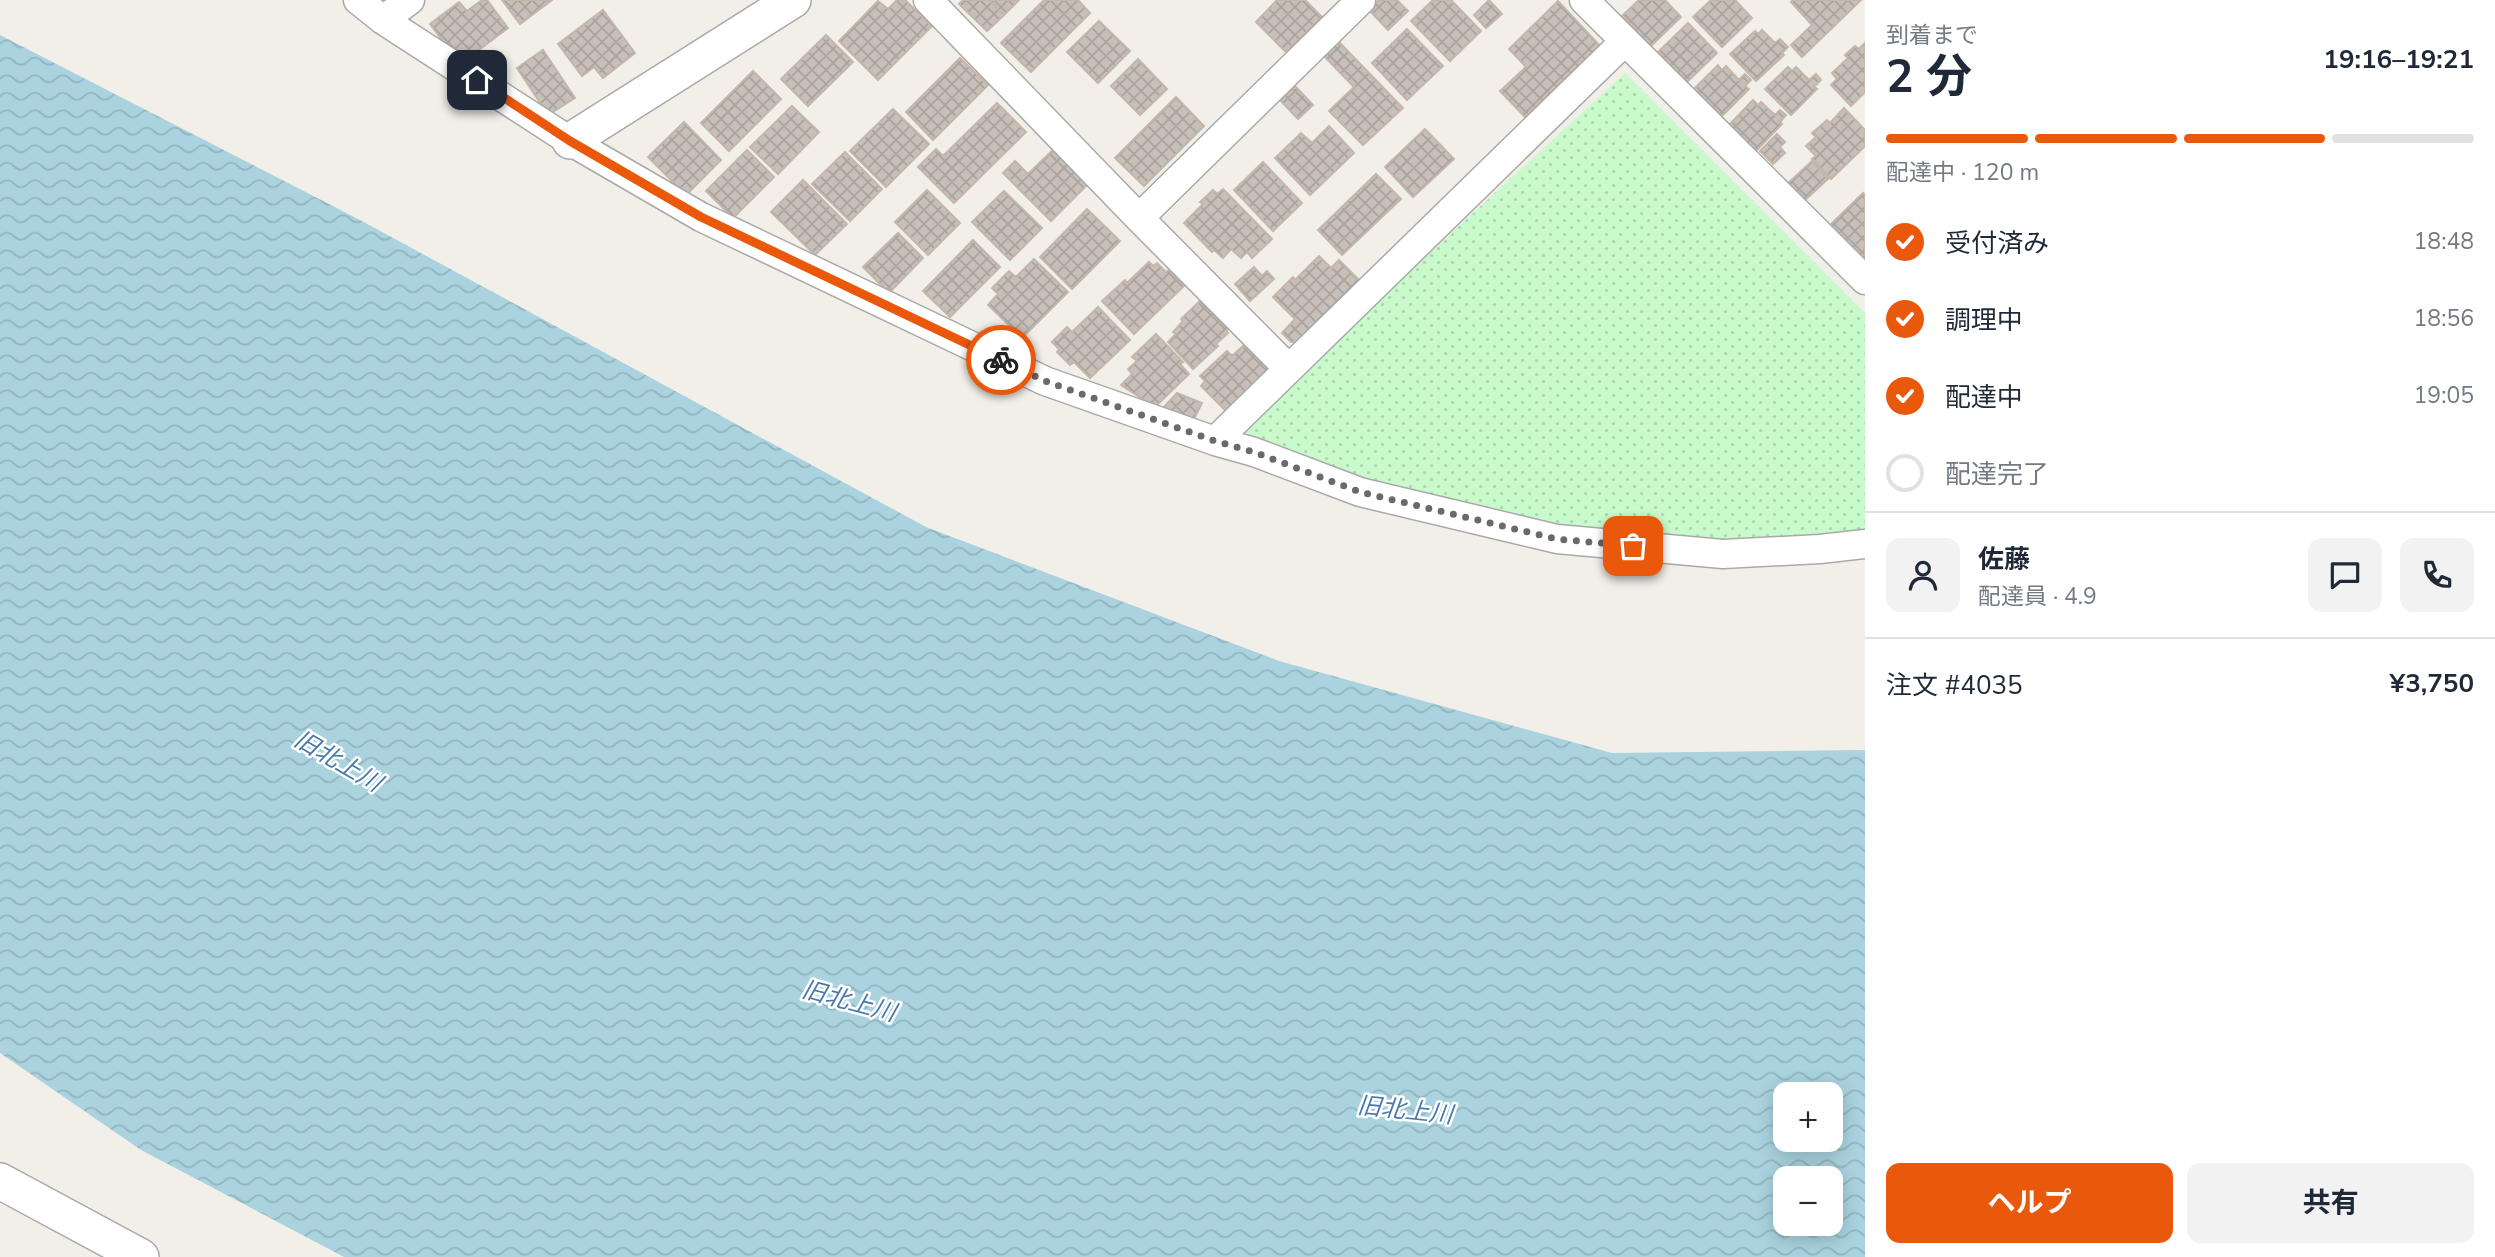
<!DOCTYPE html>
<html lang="ja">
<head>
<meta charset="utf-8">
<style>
  :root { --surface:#fff; --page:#f2f2f3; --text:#1f2937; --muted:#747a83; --line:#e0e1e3; --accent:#ea580c }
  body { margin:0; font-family:"Nunito Sans","Noto Sans JP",sans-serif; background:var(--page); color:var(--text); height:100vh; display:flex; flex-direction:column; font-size:26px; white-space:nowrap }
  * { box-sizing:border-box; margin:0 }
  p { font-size:23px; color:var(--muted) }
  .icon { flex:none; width:38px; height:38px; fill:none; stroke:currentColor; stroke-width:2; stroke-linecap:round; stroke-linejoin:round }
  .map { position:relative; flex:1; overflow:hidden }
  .details { display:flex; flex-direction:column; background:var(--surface); width:630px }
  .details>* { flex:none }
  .controls { position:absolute; left:1773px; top:1082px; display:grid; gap:14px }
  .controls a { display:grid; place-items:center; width:70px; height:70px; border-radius:14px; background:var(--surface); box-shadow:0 4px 18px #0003; font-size:35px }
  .pin { position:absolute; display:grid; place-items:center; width:60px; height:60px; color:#fff; margin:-30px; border-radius:14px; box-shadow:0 4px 10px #0006 }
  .courier { position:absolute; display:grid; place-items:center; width:70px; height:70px; margin:-35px; border:5px solid #ea580c; border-radius:50%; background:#fff; color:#222; box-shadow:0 2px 9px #0007 }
  .summary em { font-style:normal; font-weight:700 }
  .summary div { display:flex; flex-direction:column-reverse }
  .summary { display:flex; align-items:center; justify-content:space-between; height:119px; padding:0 21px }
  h1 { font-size:46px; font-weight:700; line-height:52px }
  .bar { display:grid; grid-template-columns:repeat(4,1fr); gap:10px 7px; align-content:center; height:84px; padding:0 21px }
  .bar i { height:9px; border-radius:5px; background:var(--line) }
  .bar .selected { background:var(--accent) }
  .bar p { grid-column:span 4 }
  .line { display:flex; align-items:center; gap:18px; padding:0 21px; border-top:2px solid var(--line) }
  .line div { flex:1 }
  .round { display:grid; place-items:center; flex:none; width:74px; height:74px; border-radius:14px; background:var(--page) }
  ol { padding:0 21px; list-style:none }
  li { display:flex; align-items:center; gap:21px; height:77px }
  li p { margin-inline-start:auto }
  li .icon { padding:7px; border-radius:50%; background:var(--accent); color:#fff; stroke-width:4 }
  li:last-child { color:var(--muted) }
  li i { width:38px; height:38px; border:4px solid var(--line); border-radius:50% }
  .button { display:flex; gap:14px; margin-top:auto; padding:14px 21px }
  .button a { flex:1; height:80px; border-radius:14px; background:var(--accent); color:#fff; font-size:28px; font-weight:700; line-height:80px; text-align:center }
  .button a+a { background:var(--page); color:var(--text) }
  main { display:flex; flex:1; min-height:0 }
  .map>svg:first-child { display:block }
  .park { fill:url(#park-dots) }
  .water { fill:url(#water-waves); fill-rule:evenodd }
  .building { fill:url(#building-cross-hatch); stroke:#c4b6ab; stroke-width:2 }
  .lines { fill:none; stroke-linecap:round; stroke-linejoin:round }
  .minor-casing { stroke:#a9a9a9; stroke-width:31 }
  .tertiary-casing { stroke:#a9a9a9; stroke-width:38 }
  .minor { stroke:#fff; stroke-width:28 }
  .tertiary { stroke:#fff; stroke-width:35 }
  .done { stroke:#6b6a68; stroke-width:7; stroke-dasharray:0 12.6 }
  .route { stroke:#ea580c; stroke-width:9 }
  .labels { text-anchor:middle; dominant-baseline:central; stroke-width:5; stroke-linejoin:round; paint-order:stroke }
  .water-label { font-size:24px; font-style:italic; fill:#4a7aab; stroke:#fff }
</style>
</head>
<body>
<main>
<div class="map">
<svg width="1865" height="1257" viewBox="0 0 1865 1257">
  <defs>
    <pattern id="park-dots" width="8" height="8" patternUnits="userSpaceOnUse" patternTransform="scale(1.75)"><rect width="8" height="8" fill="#c8facc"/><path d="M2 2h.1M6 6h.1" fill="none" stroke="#acd6af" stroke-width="1.8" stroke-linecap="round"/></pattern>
    <pattern id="water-waves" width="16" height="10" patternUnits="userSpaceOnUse" patternTransform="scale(1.75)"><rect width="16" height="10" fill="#aad3df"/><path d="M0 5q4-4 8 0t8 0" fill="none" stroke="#92b5bf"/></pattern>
    <pattern id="building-cross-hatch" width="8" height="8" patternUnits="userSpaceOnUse" patternTransform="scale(1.75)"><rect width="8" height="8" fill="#c7bfb8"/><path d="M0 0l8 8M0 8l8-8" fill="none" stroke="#aba49e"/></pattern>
  </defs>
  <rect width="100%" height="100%" fill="#f2efe9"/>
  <path class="park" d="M 1625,73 L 1865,313 L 1865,530 L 1723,545 L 1579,532 L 1346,474 L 1243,433 L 1379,300 Z"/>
  <path class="water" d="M 0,35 L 360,220 L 926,527 L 1279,661 L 1612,753 L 1865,750 L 1865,1257 L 344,1257 L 141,1150 L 0,1053 ZM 1785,1094 L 1830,1094 L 1830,1139 L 1785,1139 ZM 1785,1178 L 1830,1178 L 1830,1223 L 1785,1223 Z"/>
  <path class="building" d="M 482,0 L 487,0 L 508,28 L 460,64 L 430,24 L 459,2 L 467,11 Z
    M 502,0 L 552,0 L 520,24 Z
    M 897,0 L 905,0 L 932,26 L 878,80 L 839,41 L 878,1 L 888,9 Z
    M 963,0 L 989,0 L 1004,15 L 987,31 L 959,4 Z
    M 989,0 L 1019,0 L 1004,15 Z
    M 1044,0 L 1078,0 L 1090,13 L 1031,72 L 1001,43 Z
    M 1277,0 L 1305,0 L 1322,17 L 1286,52 L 1256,22 Z
    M 1379,0 L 1397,0 L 1408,11 L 1388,30 L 1369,10 Z
    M 1433,0 L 1451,0 L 1481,31 L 1450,61 L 1411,21 Z
    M 1489,0 L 1502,14 L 1486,28 L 1474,15 Z
    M 1639,0 L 1665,0 L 1681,17 L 1651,46 L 1622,16 Z
    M 1711,0 L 1735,0 L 1752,18 L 1722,47 L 1693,17 Z
    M 1793,0 L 1861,0 L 1802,57 L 1791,45 L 1812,25 L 1791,2 Z
    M 1558,1 L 1600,46 L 1525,117 L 1500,91 L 1526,67 L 1509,49 Z
    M 603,10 L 635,53 L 603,78 L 594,67 L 582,76 L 558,44 Z
    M 1099,21 L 1130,51 L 1098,83 L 1067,52 Z
    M 1688,23 L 1717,53 L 1687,82 L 1658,52 Z
    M 1407,29 L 1443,66 L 1407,100 L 1372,63 Z
    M 1762,30 L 1775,43 L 1780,39 L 1788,47 L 1782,53 L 1784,55 L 1756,81 L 1730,54 L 1755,31 L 1758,34 Z
    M 826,35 L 853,62 L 808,106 L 781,79 Z
    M 1338,41 L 1403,108 L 1363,145 L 1329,111 L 1354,87 L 1323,55 Z
    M 1865,43 L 1865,92 L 1851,106 L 1831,85 L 1837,79 L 1832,73 L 1848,58 L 1845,55 L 1855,46 L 1859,49 Z
    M 543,50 L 575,98 L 548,115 L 517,68 Z
    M 960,58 L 988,85 L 933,140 L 906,112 Z
    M 1138,59 L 1167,89 L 1140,115 L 1111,86 Z
    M 1718,65 L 1722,70 L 1726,66 L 1739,80 L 1745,74 L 1751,80 L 1745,86 L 1749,89 L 1722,116 L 1694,89 Z
    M 1788,67 L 1792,71 L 1796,67 L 1809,80 L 1816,74 L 1821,80 L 1814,87 L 1817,89 L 1791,115 L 1765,89 Z
    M 753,71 L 781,99 L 729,151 L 701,123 Z
    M 1295,86 L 1313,105 L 1298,119 L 1280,100 Z
    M 1176,97 L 1204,126 L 1144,186 L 1115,158 Z
    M 1753,100 L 1758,105 L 1761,102 L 1775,115 L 1780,110 L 1786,115 L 1780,122 L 1782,124 L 1756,151 L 1729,125 Z
    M 997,103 L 1026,132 L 954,203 L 918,167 L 936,149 L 943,156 Z
    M 792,106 L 819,132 L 778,174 L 750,147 Z
    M 1844,108 L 1865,130 L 1865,146 L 1831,179 L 1812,159 L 1816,156 L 1806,146 L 1816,137 L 1812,133 L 1827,120 L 1830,123 Z
    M 893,109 L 929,144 L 886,187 L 850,151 Z
    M 684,122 L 721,160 L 686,195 L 648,157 Z
    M 1329,126 L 1354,153 L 1310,195 L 1275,158 L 1301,133 L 1312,143 Z
    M 1425,129 L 1454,159 L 1413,197 L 1385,167 Z
    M 1777,134 L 1785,142 L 1780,147 L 1785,153 L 1773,164 L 1760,151 Z
    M 1055,148 L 1090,182 L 1051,221 L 1003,173 L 1015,161 L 1028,174 Z
    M 747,150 L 774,177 L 733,218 L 706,191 Z
    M 845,152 L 882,189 L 850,221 L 812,184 Z
    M 1812,161 L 1828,179 L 1803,202 L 1787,184 Z
    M 1263,162 L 1302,203 L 1273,231 L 1234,190 Z
    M 1376,174 L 1401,199 L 1342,255 L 1318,230 Z
    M 803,180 L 847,224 L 815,255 L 771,212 Z
    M 1223,189 L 1272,239 L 1252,258 L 1247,252 L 1241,258 L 1231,249 L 1223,258 L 1214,250 L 1212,252 L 1184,223 L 1203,204 L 1200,202 L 1213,190 L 1217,194 Z
    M 927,190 L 960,223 L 928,255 L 895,222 Z
    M 1004,191 L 1042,228 L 1010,260 L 972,222 Z
    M 1863,193 L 1865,195 L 1865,257 L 1861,261 L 1828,227 Z
    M 1087,209 L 1120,241 L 1072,289 L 1040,257 Z
    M 898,233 L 923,258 L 889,293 L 863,267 Z
    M 973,240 L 1000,267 L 950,317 L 923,291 Z
    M 1319,256 L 1331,268 L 1339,260 L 1362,283 L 1304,342 L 1291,342 L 1282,333 L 1295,319 L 1273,297 L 1293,277 L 1295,280 Z
    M 1034,259 L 1068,292 L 1022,338 L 988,305 L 998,294 L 992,288 L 1009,271 L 1016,277 Z
    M 1149,262 L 1153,266 L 1157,263 L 1166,272 L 1169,270 L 1184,286 L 1134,334 L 1102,301 L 1125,280 L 1127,283 Z
    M 1254,267 L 1262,276 L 1267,271 L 1274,279 L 1250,301 L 1235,284 Z
    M 1200,301 L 1205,306 L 1207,304 L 1229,327 L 1226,330 L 1228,333 L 1216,344 L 1218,346 L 1193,369 L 1168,342 L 1176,334 L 1173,332 L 1183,321 L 1181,319 Z
    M 1098,307 L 1130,340 L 1090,378 L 1074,362 L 1070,365 L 1057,352 L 1059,349 L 1052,342 L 1067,327 L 1072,332 Z
    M 1156,334 L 1183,362 L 1180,364 L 1189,374 L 1155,407 L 1121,385 L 1132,374 L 1128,369 L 1137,361 L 1132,357 Z
    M 1245,344 L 1267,367 L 1267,376 L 1228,413 L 1201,386 L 1205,381 L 1200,376 L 1227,351 L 1232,356 Z
    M 1177,393 L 1202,403 L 1192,423 L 1160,411 Z"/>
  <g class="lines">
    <defs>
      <path id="minor" d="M 358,0 L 383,20 L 570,141 L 701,217 L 1045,381 L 1215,441 L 1254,452 L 1360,492 L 1557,539 L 1723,554 L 1820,549 L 1865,544
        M 928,0 L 1139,218 L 1288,368
        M 1584,0 L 1865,280
        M 383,20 L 410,0
        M 1139,218 L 1361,0
        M 1215,441 L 1625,41"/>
      <path id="tertiary" d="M 570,141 L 793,0
        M 0,1181 L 141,1257"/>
    </defs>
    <use href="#minor" class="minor-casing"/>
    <use href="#tertiary" class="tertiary-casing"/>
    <use href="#minor" class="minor"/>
    <use href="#tertiary" class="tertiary"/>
  </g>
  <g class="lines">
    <path class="done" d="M 1001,360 L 1045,381 L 1215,441 L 1254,452 L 1360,492 L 1557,539 L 1633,546"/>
    <path class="route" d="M 477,80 L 570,141 L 701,217 L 1001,360"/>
  </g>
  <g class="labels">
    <g class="water-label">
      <text transform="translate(338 761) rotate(30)">旧北上川</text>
      <text transform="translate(849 1001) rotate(15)">旧北上川</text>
      <text transform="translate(1405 1110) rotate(6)">旧北上川</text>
    </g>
  </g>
</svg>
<div class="controls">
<a>+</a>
<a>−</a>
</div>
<div class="pin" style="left:1633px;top:546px;background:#ea580c"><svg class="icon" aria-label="bag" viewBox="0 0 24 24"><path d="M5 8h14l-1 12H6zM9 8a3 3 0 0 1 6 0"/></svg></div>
<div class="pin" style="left:477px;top:80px;background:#1f2937"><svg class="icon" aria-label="home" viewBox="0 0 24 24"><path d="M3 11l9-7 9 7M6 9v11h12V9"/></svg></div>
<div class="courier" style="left:1001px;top:360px"><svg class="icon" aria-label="bike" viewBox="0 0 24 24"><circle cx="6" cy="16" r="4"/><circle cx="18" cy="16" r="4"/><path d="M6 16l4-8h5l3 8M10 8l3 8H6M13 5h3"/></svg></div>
</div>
<section class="details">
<div class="summary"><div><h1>2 分</h1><p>到着まで</p></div><em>19:16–19:21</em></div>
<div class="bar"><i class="selected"></i><i class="selected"></i><i class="selected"></i><i></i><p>配達中 · 120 m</p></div>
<ol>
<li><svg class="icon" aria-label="check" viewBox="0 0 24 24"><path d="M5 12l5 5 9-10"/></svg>受付済み<p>18:48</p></li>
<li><svg class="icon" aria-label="check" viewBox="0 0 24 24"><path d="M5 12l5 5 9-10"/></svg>調理中<p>18:56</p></li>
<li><svg class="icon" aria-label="check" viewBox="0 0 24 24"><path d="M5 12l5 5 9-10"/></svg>配達中<p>19:05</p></li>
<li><i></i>配達完了</li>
</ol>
<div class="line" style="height:126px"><a class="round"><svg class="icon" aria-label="person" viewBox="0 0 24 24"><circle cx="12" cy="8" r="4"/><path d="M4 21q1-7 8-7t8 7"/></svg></a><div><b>佐藤</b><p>配達員 · 4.9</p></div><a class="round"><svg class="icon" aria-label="chat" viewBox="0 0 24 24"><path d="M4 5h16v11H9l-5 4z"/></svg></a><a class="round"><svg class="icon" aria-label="phone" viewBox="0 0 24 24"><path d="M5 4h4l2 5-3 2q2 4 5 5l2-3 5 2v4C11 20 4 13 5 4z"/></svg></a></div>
<div class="line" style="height:91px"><div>注文 #4035</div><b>¥3,750</b></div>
<div class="button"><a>ヘルプ</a><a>共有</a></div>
</section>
</main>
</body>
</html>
